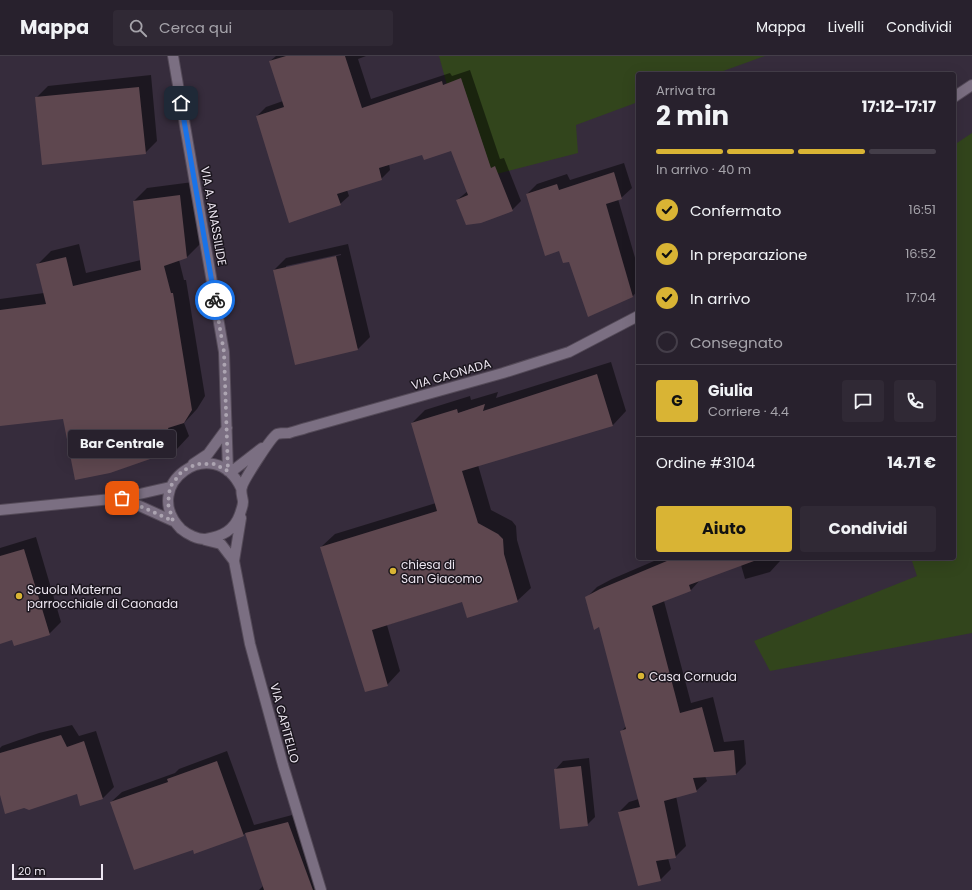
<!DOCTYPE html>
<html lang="it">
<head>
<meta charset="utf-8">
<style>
  :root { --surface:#28212d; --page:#302935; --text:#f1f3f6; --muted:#a5a3aa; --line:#443e49; --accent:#d9b434 }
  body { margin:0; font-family:Poppins,sans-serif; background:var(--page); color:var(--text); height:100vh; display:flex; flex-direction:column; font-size:15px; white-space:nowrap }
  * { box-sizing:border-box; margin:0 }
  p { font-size:13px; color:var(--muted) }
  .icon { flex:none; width:22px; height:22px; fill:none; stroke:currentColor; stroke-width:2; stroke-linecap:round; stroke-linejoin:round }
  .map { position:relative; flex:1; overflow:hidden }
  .sheet { position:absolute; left:636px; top:16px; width:320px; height:488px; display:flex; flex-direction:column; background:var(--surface); border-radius:4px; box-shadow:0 4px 16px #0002,0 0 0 1px var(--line) }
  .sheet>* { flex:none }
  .scale { position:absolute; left:12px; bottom:10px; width:91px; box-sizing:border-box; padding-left:4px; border:2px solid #ece5f0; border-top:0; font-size:11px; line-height:14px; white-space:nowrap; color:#ece5f0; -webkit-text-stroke:3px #1b161e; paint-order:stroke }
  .pin { position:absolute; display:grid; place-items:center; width:34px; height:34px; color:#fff; margin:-17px; border-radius:8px; box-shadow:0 2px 6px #0006 }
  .courier { position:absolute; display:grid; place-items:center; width:40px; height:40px; margin:-20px; border:3px solid #1a73e8; border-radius:50%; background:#fff; color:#222; box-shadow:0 1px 5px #0007 }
  .bubble { position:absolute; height:28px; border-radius:4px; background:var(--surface); box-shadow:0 4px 16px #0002,0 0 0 1px var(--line); font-size:13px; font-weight:700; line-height:28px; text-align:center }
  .headline em { font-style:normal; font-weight:700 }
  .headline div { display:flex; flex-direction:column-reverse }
  .headline { display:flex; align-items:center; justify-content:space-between; height:68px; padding:0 20px }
  h1 { font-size:26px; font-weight:700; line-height:30px }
  .bar { display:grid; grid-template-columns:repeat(4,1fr); gap:6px 4px; align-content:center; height:48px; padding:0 20px }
  .bar i { height:5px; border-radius:3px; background:var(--line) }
  .bar .current { background:var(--accent) }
  .bar p { grid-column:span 4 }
  .line { display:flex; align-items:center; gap:10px; padding:0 20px; border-top:1px solid var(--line) }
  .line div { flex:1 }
  .round { display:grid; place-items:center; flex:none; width:42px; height:42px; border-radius:4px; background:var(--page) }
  ol { padding:0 20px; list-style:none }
  li { display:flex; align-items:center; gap:12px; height:44px }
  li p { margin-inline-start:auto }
  li .icon { padding:4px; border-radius:50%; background:var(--accent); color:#111; stroke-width:4 }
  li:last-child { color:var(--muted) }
  li i { width:22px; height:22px; border:2px solid var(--line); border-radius:50% }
  .action { display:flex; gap:8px; margin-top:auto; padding:8px 20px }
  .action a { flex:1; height:46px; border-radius:4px; background:var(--accent); color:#111; font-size:16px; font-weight:700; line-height:46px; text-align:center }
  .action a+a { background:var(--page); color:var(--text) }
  header { display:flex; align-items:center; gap:24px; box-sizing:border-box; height:56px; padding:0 20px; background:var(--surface); border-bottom:1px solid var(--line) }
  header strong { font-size:19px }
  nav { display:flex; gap:22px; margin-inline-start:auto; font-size:14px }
  .search { width:280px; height:36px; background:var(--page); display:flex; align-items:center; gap:10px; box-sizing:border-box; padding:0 14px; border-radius:4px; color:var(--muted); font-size:15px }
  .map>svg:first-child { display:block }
  .green { fill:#32451c }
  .shadow { fill:#0007; fill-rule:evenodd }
  .building { fill:#5e474f }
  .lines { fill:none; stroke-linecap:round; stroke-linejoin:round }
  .street-casing { stroke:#544a58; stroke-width:12 }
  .street { stroke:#7b6f82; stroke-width:10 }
  .done { stroke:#aca4b1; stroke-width:4; stroke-dasharray:0 7.2 }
  .route { stroke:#1a73e8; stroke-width:5 }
  .poi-dot { fill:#d9b434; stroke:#1b161e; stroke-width:1.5 }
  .labels { text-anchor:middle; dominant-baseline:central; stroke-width:3; stroke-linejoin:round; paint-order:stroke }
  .street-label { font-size:12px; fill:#ece5f0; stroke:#1b161e }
  .poi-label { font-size:12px; fill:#ece5f0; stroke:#1b161e; text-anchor:start }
</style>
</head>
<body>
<header>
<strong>Mappa</strong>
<div class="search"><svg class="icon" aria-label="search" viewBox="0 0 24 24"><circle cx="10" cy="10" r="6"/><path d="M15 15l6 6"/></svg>Cerca qui</div>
<nav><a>Mappa</a><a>Livelli</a><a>Condividi</a></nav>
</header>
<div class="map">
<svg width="972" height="834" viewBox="0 0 972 834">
  <rect width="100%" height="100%" fill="#362c3c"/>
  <path class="green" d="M 439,0 L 765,0 L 715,18 L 638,18 L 638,46 L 576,69 L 578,97 L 473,124 Z
    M 972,77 L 972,577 L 770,615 L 754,585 L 917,520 L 911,502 L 954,502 L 954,89 Z"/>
  <path class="shadow" d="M 276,0 L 366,0 L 358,3 L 371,43 L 450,17 L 452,20 L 470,14 L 500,103 L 504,102 L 521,145 L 512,154 L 457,144 L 468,135 L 452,94 L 423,97 L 389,108 L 390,114 L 381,123 L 347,134 L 349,140 L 340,148 L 257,60 L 266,51 L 283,45 L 270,5 Z
    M 151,19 L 157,85 L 145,97 L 36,42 L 48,30 Z
    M 624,107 L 632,132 L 621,142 L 618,143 L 638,212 L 638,234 L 633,240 L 589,260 L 570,204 L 560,194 L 527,138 L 537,128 L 567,118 L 570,124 Z
    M 193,126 L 200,188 L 187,201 L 179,204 L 184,224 L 186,224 L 205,340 L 197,353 L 184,367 L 189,380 L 176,394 L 64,362 L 0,369 L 0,243 L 44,237 L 37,209 L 51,195 L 79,188 L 86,217 L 141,204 L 134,145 L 147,132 Z
    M 348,188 L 370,281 L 358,293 L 274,214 L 286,202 ZM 341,198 L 341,199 L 286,212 L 286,210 Z
    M 611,306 L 626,355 L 613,369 L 478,409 L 491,454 L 512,465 L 516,470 L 517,484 L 531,532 L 517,545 L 463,545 L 387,569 L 400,615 L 387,629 L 321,491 L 335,478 L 436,447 L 412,367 L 425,354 L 470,340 L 471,344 L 498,336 L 496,342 Z
    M 36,481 L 61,566 L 49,578 L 13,583 L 0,587 L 0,492 Z
    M 661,502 L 779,502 L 780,505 L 770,516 L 745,523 L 741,509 L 701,523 L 691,534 L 664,545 L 691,647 L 713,641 L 724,686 L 744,684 L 746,708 L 736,718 L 705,720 L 707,725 L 696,735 L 676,740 L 686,790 L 675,801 L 668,802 L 671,813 L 660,824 L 619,756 L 629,746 L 639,743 L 622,675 L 626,670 L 600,570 L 586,542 L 597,531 L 612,523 Z
    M 72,669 L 79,680 L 96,675 L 114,731 L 103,742 L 77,737 L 0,735 L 0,692 L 2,690 L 39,677 Z
    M 227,695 L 254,769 L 296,758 L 322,834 L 259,834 L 263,830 L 246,777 L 243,779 L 194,793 L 111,746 L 122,736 L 175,717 L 179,713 Z
    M 589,702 L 595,761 L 587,769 L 555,714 L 563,705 Z"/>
  <path class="building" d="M 286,0 L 345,0 L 362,52 L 442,25 L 443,29 L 461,22 L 491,112 L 495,110 L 513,155 L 481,167 L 466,169 L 456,144 L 468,139 L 451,95 L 424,104 L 422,99 L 379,112 L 382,124 L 337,138 L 341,149 L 289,167 L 256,60 L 284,51 L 269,5 Z
    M 139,31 L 146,98 L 42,109 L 35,41 Z
    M 614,116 L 622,143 L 606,148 L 633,241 L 588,261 L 569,206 L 563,207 L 559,195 L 545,200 L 526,138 L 557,128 L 559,134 Z
    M 180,139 L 187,202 L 164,210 L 171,237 L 173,237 L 192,354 L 184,367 L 168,372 L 176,394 L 110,417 L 75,424 L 63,363 L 0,370 L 0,254 L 46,248 L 36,208 L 66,201 L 73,230 L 141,214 L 133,145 Z
    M 336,200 L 358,294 L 295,309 L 273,214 Z
    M 597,318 L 613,370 L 462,415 L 478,467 L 498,478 L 503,483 L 504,498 L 518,546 L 467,562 L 462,546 L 372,574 L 388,630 L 365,636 L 320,491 L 437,455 L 411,367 L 457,353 L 458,357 L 485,348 L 483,355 Z
    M 24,493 L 50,579 L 14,590 L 12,584 L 0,588 L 0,500 Z
    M 674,502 L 753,502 L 754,505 L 689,529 L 691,535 L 652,550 L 680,657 L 702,651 L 714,696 L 734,694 L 736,719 L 693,722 L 697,736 L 664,745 L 676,802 L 656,805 L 661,825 L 638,830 L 618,756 L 640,751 L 620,675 L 626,673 L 599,571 L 594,574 L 585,541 L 600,533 Z
    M 61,679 L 67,691 L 84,685 L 103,743 L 80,750 L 77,738 L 29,754 L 24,752 L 5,758 L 0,739 L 0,697 Z
    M 217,705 L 244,780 L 194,798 L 193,794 L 134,814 L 110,746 L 168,726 L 167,723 Z
    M 581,710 L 588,770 L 560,773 L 554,713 Z
    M 288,766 L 313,834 L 264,834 L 245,777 Z"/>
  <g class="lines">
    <defs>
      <path id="street" d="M 173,0 L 224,296 L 228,415
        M 954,41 L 972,29
        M 193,408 L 208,398 L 227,372
        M 231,416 L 262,392
        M 241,432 C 214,375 138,429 181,473 C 187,478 198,484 206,483 C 222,480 234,475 240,458 C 241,454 243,450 243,446 C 243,442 240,436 242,431 C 243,425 271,381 277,378 C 280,377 285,377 289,377 C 295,375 300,374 306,372 L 503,317 L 569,296 L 638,260
        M 122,442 L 173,465
        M 0,454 L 122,442 L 170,431
        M 241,462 L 234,505 L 250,588 L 283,709 L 321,834
        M 205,484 L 221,488 L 234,505"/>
    </defs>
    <use href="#street" class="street-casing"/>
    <use href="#street" class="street"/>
  </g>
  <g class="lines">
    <path class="done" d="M 122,442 L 173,465 L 168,448 L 170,431 L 182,415 L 197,408 L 214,408 L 228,415 L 224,296 L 215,244"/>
    <path class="route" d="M 181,47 L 215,244"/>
  </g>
  <g class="poi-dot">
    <circle cx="393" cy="515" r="4"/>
    <circle cx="19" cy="540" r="4"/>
    <circle cx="641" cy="620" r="4"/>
  </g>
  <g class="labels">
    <g class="street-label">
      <text transform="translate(214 160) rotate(80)">VIA A. ANASSILIDE</text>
      <text transform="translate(451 318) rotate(-16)">VIA CAONADA</text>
      <text transform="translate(285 667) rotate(75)">VIA CAPITELLO</text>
    </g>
    <g class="poi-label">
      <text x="401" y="508">chiesa di<tspan x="401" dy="14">San Giacomo</tspan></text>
      <text x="27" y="533">Scuola Materna<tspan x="27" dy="14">parrocchiale di Caonada</tspan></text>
      <text x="649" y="620">Casa Cornuda</text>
    </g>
  </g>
</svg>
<div class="scale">20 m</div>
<div class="pin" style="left:122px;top:442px;background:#ea580c"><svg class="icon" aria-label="bag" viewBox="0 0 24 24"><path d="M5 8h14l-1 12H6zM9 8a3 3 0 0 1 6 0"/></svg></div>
<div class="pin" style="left:181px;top:47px;background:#1f2937"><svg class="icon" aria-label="home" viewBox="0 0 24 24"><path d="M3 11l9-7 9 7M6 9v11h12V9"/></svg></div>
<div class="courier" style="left:215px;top:244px"><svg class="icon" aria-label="bike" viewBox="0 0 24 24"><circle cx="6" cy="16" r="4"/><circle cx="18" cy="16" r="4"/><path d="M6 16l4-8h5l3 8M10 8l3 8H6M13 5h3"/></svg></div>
<div class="bubble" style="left:68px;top:374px;width:108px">Bar Centrale</div>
<section class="sheet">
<div class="headline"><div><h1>2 min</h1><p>Arriva tra</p></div><em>17:12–17:17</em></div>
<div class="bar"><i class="current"></i><i class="current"></i><i class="current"></i><i></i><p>In arrivo · 40 m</p></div>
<ol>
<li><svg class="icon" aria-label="check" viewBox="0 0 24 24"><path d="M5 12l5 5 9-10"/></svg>Confermato<p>16:51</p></li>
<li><svg class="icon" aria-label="check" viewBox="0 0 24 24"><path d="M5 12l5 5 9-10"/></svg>In preparazione<p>16:52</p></li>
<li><svg class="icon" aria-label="check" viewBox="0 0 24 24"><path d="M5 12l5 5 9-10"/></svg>In arrivo<p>17:04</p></li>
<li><i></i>Consegnato</li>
</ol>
<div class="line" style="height:72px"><b class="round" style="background:var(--accent);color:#111">G</b><div><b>Giulia</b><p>Corriere · 4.4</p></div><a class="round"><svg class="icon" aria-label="chat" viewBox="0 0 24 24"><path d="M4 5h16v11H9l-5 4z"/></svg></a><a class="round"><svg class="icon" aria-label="phone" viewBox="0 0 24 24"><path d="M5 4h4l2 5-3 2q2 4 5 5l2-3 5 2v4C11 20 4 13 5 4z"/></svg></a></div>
<div class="line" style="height:52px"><div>Ordine #3104</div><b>14.71 €</b></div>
<div class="action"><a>Aiuto</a><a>Condividi</a></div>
</section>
</div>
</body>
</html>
